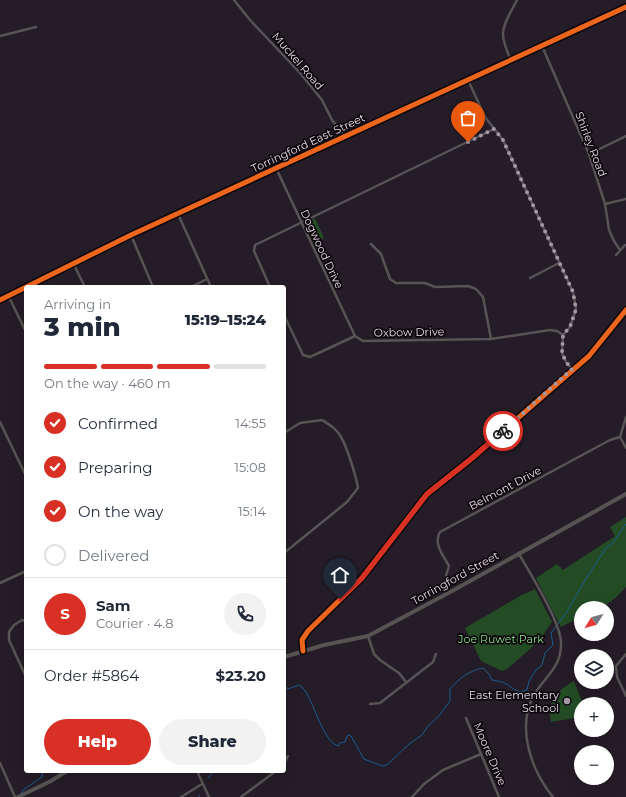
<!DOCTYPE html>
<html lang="en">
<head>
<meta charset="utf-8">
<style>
  :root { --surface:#fff; --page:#f2f2f3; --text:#1f2937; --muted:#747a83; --line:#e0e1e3; --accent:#d93025 }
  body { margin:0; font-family:Montserrat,sans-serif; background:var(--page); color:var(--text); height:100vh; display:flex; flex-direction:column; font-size:15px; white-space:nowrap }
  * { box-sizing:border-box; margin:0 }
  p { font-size:13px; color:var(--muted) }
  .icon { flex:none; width:22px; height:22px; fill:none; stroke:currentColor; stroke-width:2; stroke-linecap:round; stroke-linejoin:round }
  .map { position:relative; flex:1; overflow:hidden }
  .drawer { position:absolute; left:24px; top:285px; width:262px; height:488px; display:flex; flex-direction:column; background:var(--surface); border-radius:4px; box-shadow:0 4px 16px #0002 }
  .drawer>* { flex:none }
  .needle { width:26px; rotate:233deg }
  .fabs { position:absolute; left:574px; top:601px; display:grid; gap:8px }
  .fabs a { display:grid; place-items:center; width:40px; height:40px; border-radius:50%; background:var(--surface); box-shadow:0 4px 16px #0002; font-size:20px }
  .pin { position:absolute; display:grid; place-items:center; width:34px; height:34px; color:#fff; margin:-41px -17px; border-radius:50% 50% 50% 0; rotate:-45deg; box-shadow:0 0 4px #0007 }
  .pin .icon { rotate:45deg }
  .courier { position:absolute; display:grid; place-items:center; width:40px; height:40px; margin:-20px; border:3px solid #d93025; border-radius:50%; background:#fff; color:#222; box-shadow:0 1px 5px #0007 }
  .head em { font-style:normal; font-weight:800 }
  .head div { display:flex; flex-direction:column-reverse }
  .head { display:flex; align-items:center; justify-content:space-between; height:68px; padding:0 20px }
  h1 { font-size:26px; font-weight:800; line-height:30px }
  .bar { display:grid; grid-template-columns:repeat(4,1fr); gap:6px 4px; align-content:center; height:48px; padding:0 20px }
  .bar i { height:5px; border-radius:3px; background:var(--line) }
  .bar .on { background:var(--accent) }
  .bar p { grid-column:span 4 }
  .line { display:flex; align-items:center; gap:10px; padding:0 20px; border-top:1px solid var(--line) }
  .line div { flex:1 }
  .round { display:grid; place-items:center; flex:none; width:42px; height:42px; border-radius:21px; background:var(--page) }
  ol { padding:0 20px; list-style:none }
  li { display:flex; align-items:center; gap:12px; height:44px }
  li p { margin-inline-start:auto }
  li .icon { padding:4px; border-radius:50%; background:var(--accent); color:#fff; stroke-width:4 }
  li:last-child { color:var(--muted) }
  li i { width:22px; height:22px; border:2px solid var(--line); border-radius:50% }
  .cta { display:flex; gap:8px; margin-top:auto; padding:8px 20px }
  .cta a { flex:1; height:46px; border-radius:24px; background:var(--accent); color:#fff; font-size:16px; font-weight:800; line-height:46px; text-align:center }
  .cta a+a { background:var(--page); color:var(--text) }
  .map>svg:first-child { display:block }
  .green { fill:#234c25 }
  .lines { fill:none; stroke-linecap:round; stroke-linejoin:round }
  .stream { stroke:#1c5c92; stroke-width:1 }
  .minor { stroke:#565454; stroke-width:2.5 }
  .secondary { stroke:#565453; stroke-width:4 }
  .cycleway-casing { stroke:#0d070d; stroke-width:8 }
  .cycleway { stroke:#eb651d; stroke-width:5 }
  .done { stroke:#a299a3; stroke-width:4; stroke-dasharray:0 7.2 }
  .route { stroke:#d93025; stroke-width:5 }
  .poi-dot { fill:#a299a3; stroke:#0d070d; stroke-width:1.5 }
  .labels { text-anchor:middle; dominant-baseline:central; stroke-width:3.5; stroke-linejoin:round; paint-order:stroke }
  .street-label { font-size:11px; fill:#e6dce6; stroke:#0d070d }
  .park-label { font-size:11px; fill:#84db84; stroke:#0d070d }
  .poi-label { font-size:11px; fill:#e6dce6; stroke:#0d070d; text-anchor:end }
</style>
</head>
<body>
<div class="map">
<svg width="626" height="797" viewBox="0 0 626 797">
  <rect width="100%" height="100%" fill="#241c26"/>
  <path class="green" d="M 315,218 L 324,238 L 313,243 L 305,225 L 309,221 Z
    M 626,517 L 626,587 C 609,605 606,608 581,608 L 581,617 L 561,627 L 536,578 L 557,564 L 563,570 L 615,536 L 610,527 Z
    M 535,589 L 552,622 L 539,641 L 507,669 L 502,671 L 481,661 L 465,628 L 520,596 Z
    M 574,681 L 583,704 L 581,704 L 581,717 L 551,722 C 547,701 556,691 574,681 Z"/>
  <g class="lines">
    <path class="stream" d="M 284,681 L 286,687 L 288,689 L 299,685 C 313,692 319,738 338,746 L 340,743 L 345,742 L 347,736 L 349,735 L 351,736 L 364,759 L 382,766 L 387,765 L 409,744 L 422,735 L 428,726 L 438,717 L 450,701 L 450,689 C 461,677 467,672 483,668 L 489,674 L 492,680 C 496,681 499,681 502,682 C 511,685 516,695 527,690 L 529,681 L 536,670 L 542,665 L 545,653 L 553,645 L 551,633 L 566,613 L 587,577 L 606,548 L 612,544 L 626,524
      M 208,778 L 214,771
      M 21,794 L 23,790 L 42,777 L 43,771
      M 199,797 L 199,795"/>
    <path class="minor" d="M 234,0 L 250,20 L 301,74 L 322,100 L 332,120 L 345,137
      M 0,36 L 36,27
      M 542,46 L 589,154 L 605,204 L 609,230 L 614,241 L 620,250
      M 511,60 C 497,31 503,27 517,0
      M 468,80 L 485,117 L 503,140 L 573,292 L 576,309 L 570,327 L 563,335 L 562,353 L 566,362 L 572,369
      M 589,154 L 626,136
      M 276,168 L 355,336
      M 605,204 L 626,199
      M 178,214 L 211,287
      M 131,235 L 153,287
      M 371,244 L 381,254 L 390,279 L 396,283 L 425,283 L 435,287 L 468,286 L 476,289 L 483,297 L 491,339
      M 616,255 L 625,245
      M 73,263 L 85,287
      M 530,278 L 559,263
      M 191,287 L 207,279
      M 270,287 L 254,251 L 255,245 L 494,129
      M 8,295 L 26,332
      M 0,300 L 131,235 L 626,7
      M 284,315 L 303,355 L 310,357 L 355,336 L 363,341 L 491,339 L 550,330 L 557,331 L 563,335
      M 0,422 L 26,476
      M 284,433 L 300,423 L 322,420 C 330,425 337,429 341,437 C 347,447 356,476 358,488 L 347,502 L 284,553
      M 620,437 L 626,417
      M 620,437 L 626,448
      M 519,554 C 530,573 560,621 561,642 C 562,667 546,675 534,695 C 516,727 531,770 553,797
      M 446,576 L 449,566 C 443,555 433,543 440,532 L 610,440 L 620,437
      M 0,583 L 26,571
      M 26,621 L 22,620 L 14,625 L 9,632 L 9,640 L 26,677
      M 368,636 L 374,654 L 380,660 L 399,673 L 406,682
      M 303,651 L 302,640 L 308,631 L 362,578 L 427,494 L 471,459 L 589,356 L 626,310
      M 626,654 L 616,666 L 617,677 L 626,696
      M 370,704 L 380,703 L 433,662 L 436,654
      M 466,718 L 499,797
      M 0,763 L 15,797
      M 284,764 L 288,756
      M 197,771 L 209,797
      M 181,797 L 202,784
      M 241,797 L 276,771
      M 412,797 L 424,784 L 443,770 L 481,754"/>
    <path class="secondary" d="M 284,657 L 324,645 L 368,636 L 454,590 L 626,494
      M 18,797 L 51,781 L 67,771"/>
    <defs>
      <path id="cycleway" d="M 0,300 L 131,235 L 626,7
        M 303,651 L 302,640 L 308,631 L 362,578 L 427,494 L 471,459 L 589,356 L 626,310"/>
    </defs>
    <use href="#cycleway" class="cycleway-casing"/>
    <use href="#cycleway" class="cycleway"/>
  </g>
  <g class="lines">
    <path class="done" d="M 468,142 L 494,129 L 503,140 L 573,292 L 576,309 L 570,327 L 563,335 L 562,353 L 566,362 L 572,369 L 503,431"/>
    <path class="route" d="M 340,599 L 362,578 L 427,494 L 471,459 L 503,431"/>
  </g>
  <circle class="poi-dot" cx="567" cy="701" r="4"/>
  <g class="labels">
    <g class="street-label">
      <text transform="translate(298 61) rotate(49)">Muckel Road</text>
      <text transform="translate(308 143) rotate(-25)">Torringford East Street</text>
      <text transform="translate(591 144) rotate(69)">Shirley Road</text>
      <text transform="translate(322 249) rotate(65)">Dogwood Drive</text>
      <text transform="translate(409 332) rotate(-1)">Oxbow Drive</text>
      <text transform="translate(505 488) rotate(-28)">Belmont Drive</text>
      <text transform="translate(455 578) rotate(-29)">Torringford Street</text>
      <text transform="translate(490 754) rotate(67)">Moore Drive</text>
    </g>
    <g class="park-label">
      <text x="501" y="639">Joe Ruwet Park</text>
    </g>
    <g class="poi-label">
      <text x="559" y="695">East Elementary<tspan x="559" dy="13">School</tspan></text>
    </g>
  </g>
</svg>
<div class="fabs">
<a><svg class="needle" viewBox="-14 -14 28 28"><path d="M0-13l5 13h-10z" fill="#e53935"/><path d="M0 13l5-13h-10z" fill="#747a83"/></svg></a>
<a><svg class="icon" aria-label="layers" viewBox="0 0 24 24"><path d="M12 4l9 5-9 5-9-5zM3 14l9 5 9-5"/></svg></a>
<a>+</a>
<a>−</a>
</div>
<div class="pin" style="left:468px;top:142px;background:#ea580c"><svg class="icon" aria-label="bag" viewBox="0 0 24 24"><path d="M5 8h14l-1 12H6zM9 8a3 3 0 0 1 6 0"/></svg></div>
<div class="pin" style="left:340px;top:599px;background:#1f2937"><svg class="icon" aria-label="home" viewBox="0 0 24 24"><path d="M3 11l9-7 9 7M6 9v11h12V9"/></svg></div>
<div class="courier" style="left:503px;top:431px"><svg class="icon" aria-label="bike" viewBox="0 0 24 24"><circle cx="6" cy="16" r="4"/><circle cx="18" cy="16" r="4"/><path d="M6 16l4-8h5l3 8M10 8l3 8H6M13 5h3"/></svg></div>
<section class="drawer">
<div class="head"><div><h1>3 min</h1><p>Arriving in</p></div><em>15:19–15:24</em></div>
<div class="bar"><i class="on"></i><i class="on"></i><i class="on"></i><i></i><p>On the way · 460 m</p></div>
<ol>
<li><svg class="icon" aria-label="check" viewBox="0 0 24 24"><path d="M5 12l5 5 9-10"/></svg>Confirmed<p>14:55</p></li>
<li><svg class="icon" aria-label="check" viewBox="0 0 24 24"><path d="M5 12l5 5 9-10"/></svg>Preparing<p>15:08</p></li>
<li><svg class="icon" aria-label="check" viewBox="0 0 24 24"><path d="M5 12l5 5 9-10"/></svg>On the way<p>15:14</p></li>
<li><i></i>Delivered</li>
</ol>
<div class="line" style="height:72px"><b class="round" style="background:var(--accent);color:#fff">S</b><div><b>Sam</b><p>Courier · 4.8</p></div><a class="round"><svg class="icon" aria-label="phone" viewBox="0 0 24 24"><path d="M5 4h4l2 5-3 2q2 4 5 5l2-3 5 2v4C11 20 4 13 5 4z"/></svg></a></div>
<div class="line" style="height:52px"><div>Order #5864</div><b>$23.20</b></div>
<div class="cta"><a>Help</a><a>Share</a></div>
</section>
</div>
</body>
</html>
